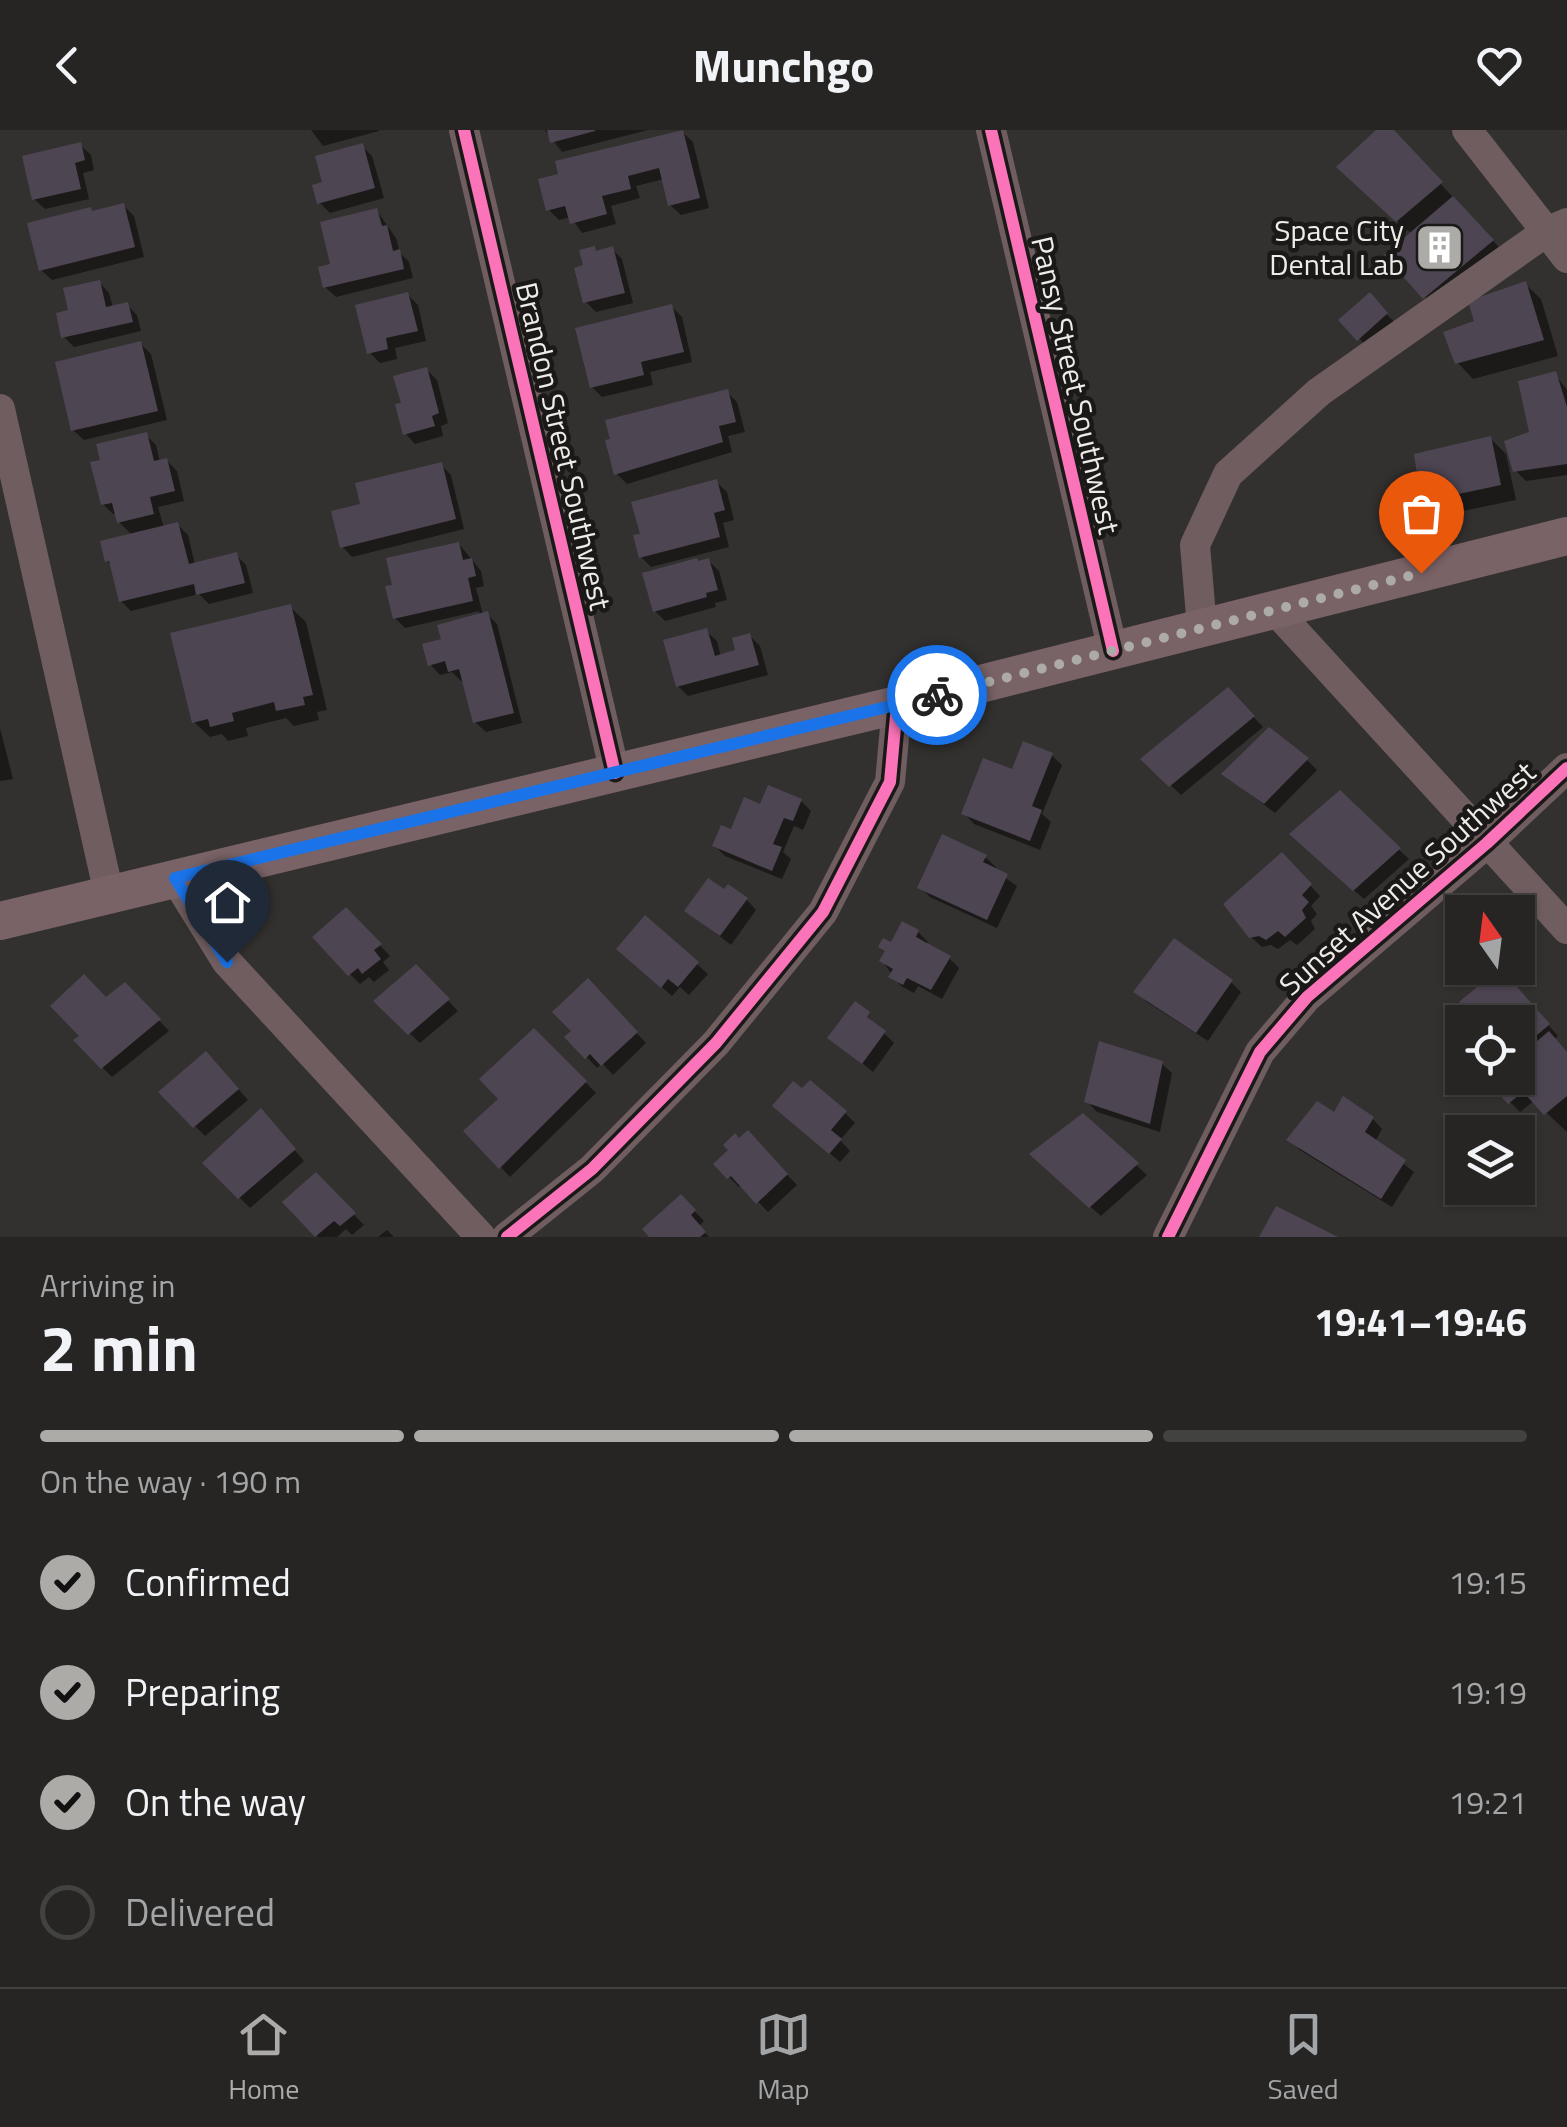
<!DOCTYPE html>
<html lang="en">
<head>
<meta charset="utf-8">
<style>
  :root { --surface:#262523; --page:#323130; --text:#f1f3f6; --muted:#a4a5a6; --line:#424241; --accent:#adaba8 }
  body { margin:0; font-family:"Titillium Web",sans-serif; background:var(--page); color:var(--text); height:100vh; display:flex; flex-direction:column; font-size:38px; white-space:nowrap }
  * { box-sizing:border-box; margin:0 }
  p { font-size:32px; color:var(--muted) }
  .icon { flex:none; width:55px; height:55px; fill:none; stroke:currentColor; stroke-width:2; stroke-linecap:round; stroke-linejoin:round }
  .map { position:relative; height:1107px; overflow:hidden }
  .details { display:flex; flex-direction:column; background:var(--surface); flex:1 }
  .details>* { flex:none }
  .needle { width:65px; rotate:346deg }
  .controls { position:absolute; left:1445px; top:765px; display:grid; gap:20px }
  .controls a { display:grid; place-items:center; width:90px; height:90px; border-radius:0px; background:var(--surface); box-shadow:0 2px 8px #0004,0 0 0 2px var(--line); font-size:50px }
  .pin { position:absolute; display:grid; place-items:center; width:85px; height:85px; color:#fff; margin:-102px -42px; border-radius:50% 50% 50% 0; rotate:-45deg; box-shadow:0 0 10px #0007 }
  .pin .icon { rotate:45deg }
  .courier { position:absolute; display:grid; place-items:center; width:100px; height:100px; margin:-50px; border:8px solid #1a73e8; border-radius:50%; background:#fff; color:#222; box-shadow:0 2px 12px #0007 }
  .head em { font-style:normal; font-weight:700 }
  .head div { display:flex; flex-direction:column-reverse }
  .head { display:flex; align-items:center; justify-content:space-between; height:170px; padding:0 40px }
  h1 { font-size:65px; font-weight:700; line-height:75px }
  .bar { display:grid; grid-template-columns:repeat(4,1fr); gap:15px 10px; align-content:center; height:120px; padding:0 40px }
  .bar i { height:12px; border-radius:8px; background:var(--line) }
  .bar .active { background:var(--accent) }
  .bar p { grid-column:span 4 }
  ol { padding:0 40px; list-style:none }
  li { display:flex; align-items:center; gap:30px; height:110px }
  li p { margin-inline-start:auto }
  li .icon { padding:10px; border-radius:50%; background:var(--accent); color:#111; stroke-width:4 }
  li:last-child { color:var(--muted) }
  li i { width:55px; height:55px; border:5px solid var(--line); border-radius:50% }
  header { display:flex; justify-content:space-between; align-items:center; height:130px; padding:0 40px; background:var(--surface); font-size:45px; font-weight:700 }
  .menu { display:flex; justify-content:space-around; align-items:center; height:140px; border-top:2px solid var(--line); background:var(--surface); font-size:28px; color:var(--muted) }
  .menu a { display:grid; justify-items:center; gap:5px }
  .menu .active { color:var(--accent) }
  .map>svg:first-child { display:block }
  .shadow { fill:#0007 }
  .building { fill:#4e4553 }
  .lines { fill:none; stroke-linecap:round; stroke-linejoin:round }
  .minor { stroke:#6f5d5f; stroke-width:30 }
  .major { stroke:#7a6367; stroke-width:38 }
  .cycleway-casing { stroke:#1b1918; stroke-width:19 }
  .cycleway { stroke:#fb73b8; stroke-width:12 }
  .done { stroke:#adaba8; stroke-width:10; stroke-dasharray:0 18 }
  .route { stroke:#1a73e8; stroke-width:12 }
  .labels { text-anchor:middle; dominant-baseline:central; stroke-width:9; stroke-linejoin:round; paint-order:stroke }
  .poi-label { font-size:30px; fill:#eeece9; stroke:#1b1918; text-anchor:end }
  .street-label { font-size:30px; fill:#eeece9; stroke:#1b1918 }
</style>
</head>
<body>
<header><svg class="icon" aria-label="back" viewBox="0 0 24 24"><path d="M15 5l-7 7 7 7"/></svg>Munchgo<svg class="icon" aria-label="heart" viewBox="0 0 24 24"><path d="M12 20l-8-8c-3-5 5-10 8-4 3-6 11-1 8 4z"/></svg></header>
<div class="map">
<svg width="1567" height="1107" viewBox="0 0 1567 1107">
  <rect width="100%" height="100%" fill="#33312f"/>
  <path class="shadow" d="M 311,0 L 379,0 L 379,1 L 323,16 Z
    M 545,0 L 648,0 L 562,22 Z
    M 1380,0 L 1391,0 L 1508,127 L 1440,182 L 1425,167 L 1412,104 L 1355,53 Z
    M 682,2 L 693,12 L 709,78 L 681,85 L 670,75 L 664,49 L 636,56 L 640,68 L 611,76 L 616,94 L 582,103 L 571,87 L 559,90 L 548,79 Z
    M 80,15 L 91,25 L 94,40 L 83,43 L 89,69 L 45,79 L 34,69 Z
    M 362,16 L 372,26 L 384,68 L 330,83 L 320,73 L 325,54 Z
    M 124,76 L 134,86 L 144,127 L 52,150 L 41,140 L 94,83 Z
    M 377,81 L 396,108 L 400,123 L 409,132 L 413,148 L 336,167 L 325,157 L 333,135 Z
    M 594,118 L 598,123 L 612,119 L 622,129 L 633,173 L 596,182 L 586,172 L 586,137 Z
    M 99,152 L 109,163 L 113,178 L 127,175 L 137,185 L 141,201 L 74,217 L 64,207 L 71,182 Z
    M 1525,154 L 1541,169 L 1558,226 L 1473,249 L 1458,233 L 1477,193 Z
    M 408,165 L 418,175 L 426,211 L 395,218 L 397,229 L 380,233 L 369,222 Z
    M 1369,166 L 1396,194 L 1369,219 L 1342,190 Z
    M 672,177 L 682,187 L 692,232 L 650,242 L 653,255 L 602,267 L 592,257 Z
    M 141,214 L 151,224 L 167,290 L 84,310 L 73,300 Z
    M 427,240 L 437,250 L 448,293 L 441,296 L 443,306 L 415,314 L 405,303 L 404,275 Z
    M 1555,244 L 1567,260 L 1567,345 L 1526,351 L 1515,340 Z
    M 727,262 L 737,272 L 745,302 L 728,306 L 732,322 L 627,354 L 616,343 Z
    M 146,305 L 156,315 L 160,332 L 167,331 L 177,341 L 184,371 L 158,377 L 164,398 L 178,395 L 188,405 L 195,435 L 236,425 L 246,435 L 253,463 L 209,474 L 199,464 L 131,481 L 121,471 L 113,437 L 107,431 L 133,406 L 119,392 L 117,383 L 113,384 L 103,374 Z
    M 1490,308 L 1506,324 L 1516,370 L 1439,386 L 1424,371 Z
    M 441,335 L 451,345 L 464,399 L 352,427 L 342,416 L 363,376 Z
    M 716,352 L 727,362 L 734,390 L 723,393 L 729,417 L 651,437 L 641,427 Z
    M 459,414 L 481,441 L 484,456 L 476,458 L 483,485 L 487,484 L 497,494 L 522,593 L 486,602 L 475,592 L 465,550 L 461,551 L 452,542 L 440,545 L 430,534 L 444,511 L 480,486 L 479,481 L 405,498 L 395,488 Z
    M 709,431 L 719,441 L 727,470 L 715,473 L 716,477 L 665,491 L 655,481 L 699,433 Z
    M 290,477 L 306,492 L 327,580 L 317,582 L 319,590 L 294,596 L 286,588 L 246,598 L 248,606 L 228,611 L 222,604 L 210,607 L 194,592 Z
    M 706,501 L 717,511 L 721,527 L 738,522 L 750,506 L 760,516 L 768,545 L 688,566 L 678,556 Z
    M 1228,560 L 1263,597 L 1181,665 L 1143,629 Z
    M 0,598 L 13,649 L 0,651 Z
    M 1051,625 L 1062,635 L 1042,684 L 1051,692 L 1040,720 L 974,694 L 964,683 L 1014,643 Z
    M 1307,630 L 1317,640 L 1275,683 L 1224,644 Z
    M 1339,664 L 1409,729 L 1364,769 L 1302,714 Z
    M 801,671 L 811,681 L 803,700 L 794,696 L 783,722 L 791,729 L 782,749 L 725,726 L 715,716 L 761,677 Z
    M 1282,725 L 1320,766 L 1311,776 L 1317,784 L 1311,791 L 1315,799 L 1297,815 L 1290,810 L 1278,819 L 1271,815 L 1262,817 L 1251,807 Z
    M 985,727 L 996,737 L 994,740 L 1017,756 L 997,798 L 930,767 L 920,757 Z
    M 725,763 L 746,769 L 756,780 L 731,815 L 687,781 Z
    M 346,780 L 390,826 L 383,832 L 389,840 L 374,852 L 369,847 L 360,854 L 350,844 Z
    M 646,789 L 708,844 L 689,865 L 680,857 L 672,866 L 629,829 Z
    M 918,802 L 928,812 L 926,815 L 949,828 L 959,838 L 942,869 L 918,856 L 914,863 L 901,856 L 882,831 L 891,815 Z
    M 416,837 L 458,881 L 420,913 L 377,872 Z
    M 1510,851 L 1558,906 L 1554,909 L 1567,923 L 1567,1002 L 1534,971 L 1520,982 L 1491,953 L 1497,948 L 1518,948 L 1518,892 L 1481,892 L 1462,872 Z
    M 588,852 L 646,913 L 613,945 L 602,933 L 597,938 L 568,907 L 574,901 Z
    M 1231,852 L 1241,862 L 1208,911 L 1147,872 L 1137,862 Z
    M 125,855 L 169,901 L 112,947 L 76,911 L 106,870 Z
    M 856,875 L 894,913 L 873,942 L 831,908 Z
    M 534,901 L 596,963 L 510,1047 L 467,1001 L 502,969 Z
    M 1161,933 L 1172,943 L 1160,1002 L 1097,982 L 1087,971 Z
    M 216,934 L 248,970 L 205,1006 L 161,962 Z
    M 845,983 L 855,993 L 840,1010 L 850,1021 L 840,1032 L 786,986 Z
    M 1335,985 L 1372,988 L 1382,999 L 1375,1012 L 1414,1042 L 1392,1077 L 1300,1020 L 1290,1010 Z
    M 1082,986 L 1147,1045 L 1101,1086 L 1042,1034 Z
    M 270,991 L 304,1031 L 250,1078 L 205,1033 Z
    M 748,1004 L 797,1055 L 768,1082 L 742,1055 L 739,1057 L 716,1034 Z
    M 316,1046 L 364,1095 L 352,1105 L 346,1099 L 337,1107 L 318,1107 L 286,1072 Z
    M 681,1067 L 704,1091 L 699,1096 L 709,1107 L 654,1107 Z
    M 387,1100 L 394,1107 L 378,1107 Z"/>
  <path class="building" d="M 547,0 L 595,0 L 595,1 L 550,13 Z
    M 683,0 L 700,68 L 668,76 L 659,38 L 628,46 L 631,59 L 602,66 L 607,84 L 570,94 L 565,76 L 546,81 L 538,49 L 558,44 L 555,31 Z
    M 1376,0 L 1394,0 L 1443,52 L 1396,92 L 1336,37 Z
    M 81,12 L 85,30 L 75,33 L 81,59 L 32,70 L 22,26 Z
    M 363,13 L 375,58 L 317,74 L 312,55 L 322,52 L 315,26 Z
    M 1453,66 L 1494,110 L 1423,169 L 1384,125 Z
    M 124,73 L 135,117 L 39,141 L 27,93 L 91,77 L 92,81 Z
    M 377,78 L 382,96 L 387,95 L 393,121 L 400,119 L 404,139 L 323,158 L 318,137 L 330,134 L 320,92 Z
    M 595,116 L 596,121 L 613,116 L 625,163 L 583,173 L 574,138 L 583,135 L 579,120 Z
    M 100,150 L 106,177 L 128,172 L 133,192 L 61,208 L 56,183 L 68,180 L 63,158 Z
    M 1526,151 L 1544,210 L 1455,234 L 1443,202 L 1474,191 L 1468,171 Z
    M 408,162 L 418,201 L 386,208 L 388,219 L 367,224 L 355,175 Z
    M 1370,162 L 1388,183 L 1357,211 L 1338,190 Z
    M 672,174 L 684,222 L 641,232 L 644,245 L 590,258 L 575,198 Z
    M 141,211 L 158,281 L 71,301 L 55,232 Z
    M 427,237 L 439,283 L 432,286 L 435,296 L 403,305 L 395,274 L 401,273 L 393,246 Z
    M 1556,241 L 1567,277 L 1567,334 L 1513,342 L 1504,311 L 1529,302 L 1518,251 Z
    M 728,259 L 736,292 L 719,296 L 723,312 L 614,345 L 605,310 L 610,309 L 605,290 Z
    M 147,302 L 154,331 L 167,328 L 175,361 L 150,367 L 154,384 L 117,393 L 112,373 L 101,375 L 90,332 L 100,330 L 96,314 Z
    M 1491,306 L 1501,355 L 1421,372 L 1414,324 Z
    M 442,332 L 456,389 L 340,418 L 331,381 L 360,374 L 355,353 Z
    M 717,349 L 725,380 L 714,383 L 720,407 L 639,428 L 633,405 L 640,404 L 631,372 Z
    M 178,392 L 189,434 L 237,422 L 245,453 L 196,465 L 194,454 L 119,472 L 109,431 L 105,432 L 100,411 Z
    M 459,412 L 463,430 L 472,428 L 476,446 L 468,448 L 473,471 L 393,489 L 385,456 L 392,455 L 386,428 Z
    M 697,428 L 698,431 L 709,428 L 718,460 L 706,463 L 707,467 L 653,482 L 642,443 Z
    M 291,474 L 313,565 L 303,567 L 305,575 L 276,581 L 274,572 L 232,583 L 234,591 L 210,597 L 208,589 L 192,593 L 170,503 Z
    M 488,481 L 514,583 L 473,593 L 459,539 L 448,542 L 445,531 L 428,536 L 422,514 L 441,509 L 437,495 Z
    M 707,498 L 715,526 L 735,520 L 732,508 L 750,503 L 759,535 L 676,557 L 663,510 Z
    M 1228,557 L 1255,586 L 1169,657 L 1140,629 Z
    M 1269,597 L 1309,628 L 1264,674 L 1221,644 Z
    M 1023,611 L 1053,623 L 1032,676 L 1042,680 L 1030,711 L 961,684 L 983,628 L 1012,639 Z
    M 768,655 L 802,669 L 793,691 L 784,688 L 773,714 L 782,717 L 772,741 L 712,716 L 721,695 L 731,699 L 744,667 L 760,674 Z
    M 1340,660 L 1401,718 L 1353,761 L 1289,704 Z
    M 942,704 L 987,725 L 983,732 L 1008,744 L 987,790 L 917,758 Z
    M 1282,722 L 1312,754 L 1302,765 L 1309,772 L 1302,780 L 1306,788 L 1285,807 L 1278,801 L 1266,810 L 1259,806 L 1249,808 L 1223,774 Z
    M 708,748 L 724,759 L 728,754 L 748,768 L 720,806 L 684,781 Z
    M 346,777 L 382,814 L 374,820 L 381,829 L 362,844 L 358,838 L 348,846 L 312,807 Z
    M 645,785 L 699,832 L 678,857 L 668,849 L 661,858 L 616,819 Z
    M 902,791 L 919,800 L 916,807 L 951,826 L 931,860 L 907,848 L 903,855 L 888,847 L 893,839 L 879,831 L 885,821 L 878,817 L 883,808 L 891,812 Z
    M 1174,808 L 1233,850 L 1196,903 L 1133,862 Z
    M 416,834 L 450,869 L 408,905 L 373,871 Z
    M 1500,838 L 1550,894 L 1518,921 L 1518,892 L 1477,892 L 1459,872 Z
    M 84,844 L 106,867 L 125,852 L 161,889 L 101,939 L 73,910 L 79,906 L 50,876 Z
    M 588,848 L 638,902 L 601,936 L 590,924 L 585,929 L 564,907 L 571,901 L 552,882 Z
    M 855,871 L 870,882 L 867,887 L 886,901 L 862,934 L 827,908 Z
    M 534,898 L 587,951 L 499,1039 L 463,1001 L 498,969 L 479,949 Z
    M 1549,901 L 1567,922 L 1567,966 L 1544,985 L 1523,962 L 1508,974 L 1488,952 L 1493,948 L 1518,948 L 1518,927 Z
    M 1099,911 L 1163,931 L 1150,994 L 1084,972 Z
    M 206,921 L 239,959 L 193,998 L 158,962 Z
    M 810,950 L 847,981 L 831,1000 L 842,1009 L 829,1024 L 772,976 L 793,951 L 802,958 Z
    M 1343,966 L 1374,987 L 1365,1002 L 1406,1030 L 1381,1069 L 1286,1010 L 1317,971 L 1334,982 Z
    M 261,978 L 296,1019 L 238,1069 L 202,1033 Z
    M 1083,983 L 1139,1033 L 1089,1078 L 1029,1024 Z
    M 748,1000 L 788,1044 L 756,1074 L 731,1046 L 727,1049 L 713,1034 L 728,1020 L 723,1015 L 735,1003 L 739,1008 Z
    M 316,1042 L 356,1083 L 340,1096 L 334,1091 L 315,1107 L 282,1072 Z
    M 681,1064 L 696,1080 L 691,1085 L 706,1102 L 700,1107 L 649,1107 L 642,1099 Z
    M 1276,1076 L 1338,1107 L 1259,1107 Z"/>
  <g class="lines">
    <path class="minor" d="M 464,0 L 615,643
      M 991,0 L 1113,521
      M 1467,0 L 1567,128
      M 0,279 L 109,764
      M 1275,480 L 1567,799
      M 1202,498 L 1195,415 L 1228,344 L 1319,262 L 1546,102 L 1567,93
      M 175,748 L 227,832 L 481,1107
      M 507,1107 L 592,1039 L 716,913 L 823,782 L 890,652 L 897,575
      M 1168,1107 L 1260,922 L 1307,867 L 1487,713 L 1567,638"/>
    <path class="major" d="M 0,791 L 897,575 L 1567,406"/>
    <defs>
      <path id="cycleway" d="M 464,0 L 615,643
        M 991,0 L 1113,521
        M 507,1107 L 592,1039 L 716,913 L 823,782 L 890,652 L 897,575
        M 1168,1107 L 1260,922 L 1307,867 L 1487,713 L 1567,638"/>
    </defs>
    <use href="#cycleway" class="cycleway-casing"/>
    <use href="#cycleway" class="cycleway"/>
  </g>
  <g class="lines">
    <path class="done" d="M 937,565 L 1421,443"/>
    <path class="route" d="M 227,832 L 175,748 L 937,565"/>
  </g>
  <defs>
    <symbol id="building-square" viewBox="-11 -11 22 22"><rect x="-9" y="-9" width="18" height="18" rx="4" fill="#adaba8" stroke="#1b1918"/><path d="M-4-6H4V6H1V3H-1V6H-4ZM-2.5-4.3h1.7v1.8h-1.7ZM.8-4.3h1.7v1.8H.8ZM-2.5-1h1.7V.8h-1.7ZM.8-1h1.7V.8H.8Z" fill="#fff"/></symbol>
  </defs>
  <g fill-rule="evenodd">
    <use href="#building-square" x="1412" y="90" width="55" height="55"/>
  </g>
  <g class="labels">
    <g class="poi-label">
      <text x="1404" y="100">Space City<tspan x="1404" dy="34">Dental Lab</tspan></text>
    </g>
    <g class="street-label">
      <text transform="translate(1076 255) rotate(77)">Pansy Street Southwest</text>
      <text transform="translate(564 316) rotate(77)">Brandon Street Southwest</text>
      <text transform="translate(1407 748) rotate(-42)">Sunset Avenue Southwest</text>
    </g>
  </g>
</svg>
<div class="controls">
<a><svg class="needle" viewBox="-14 -14 28 28"><path d="M0-13l5 13h-10z" fill="#e53935"/><path d="M0 13l5-13h-10z" fill="#a4a5a6"/></svg></a>
<a><svg class="icon" aria-label="locate" viewBox="0 0 24 24"><circle cx="12" cy="12" r="6"/><path d="M12 2v4M12 18v4M2 12h4M18 12h4"/></svg></a>
<a><svg class="icon" aria-label="layers" viewBox="0 0 24 24"><path d="M12 4l9 5-9 5-9-5zM3 14l9 5 9-5"/></svg></a>
</div>
<div class="pin" style="left:1421px;top:443px;background:#ea580c"><svg class="icon" aria-label="bag" viewBox="0 0 24 24"><path d="M5 8h14l-1 12H6zM9 8a3 3 0 0 1 6 0"/></svg></div>
<div class="pin" style="left:227px;top:832px;background:#1f2937"><svg class="icon" aria-label="home" viewBox="0 0 24 24"><path d="M3 11l9-7 9 7M6 9v11h12V9"/></svg></div>
<div class="courier" style="left:937px;top:565px"><svg class="icon" aria-label="bike" viewBox="0 0 24 24"><circle cx="6" cy="16" r="4"/><circle cx="18" cy="16" r="4"/><path d="M6 16l4-8h5l3 8M10 8l3 8H6M13 5h3"/></svg></div>
</div>
<section class="details">
<div class="head"><div><h1>2 min</h1><p>Arriving in</p></div><em>19:41–19:46</em></div>
<div class="bar"><i class="active"></i><i class="active"></i><i class="active"></i><i></i><p>On the way · 190 m</p></div>
<ol>
<li><svg class="icon" aria-label="check" viewBox="0 0 24 24"><path d="M5 12l5 5 9-10"/></svg>Confirmed<p>19:15</p></li>
<li><svg class="icon" aria-label="check" viewBox="0 0 24 24"><path d="M5 12l5 5 9-10"/></svg>Preparing<p>19:19</p></li>
<li><svg class="icon" aria-label="check" viewBox="0 0 24 24"><path d="M5 12l5 5 9-10"/></svg>On the way<p>19:21</p></li>
<li><i></i>Delivered</li>
</ol>
</section>
<nav class="menu">
<a class="active"><svg class="icon" aria-label="home" viewBox="0 0 24 24"><path d="M3 11l9-7 9 7M6 9v11h12V9"/></svg>Home</a>
<a><svg class="icon" aria-label="map" viewBox="0 0 24 24"><path d="M3 6l6-2 6 2 6-2v14l-6 2-6-2-6 2zM9 4v14M15 6v14"/></svg>Map</a>
<a><svg class="icon" aria-label="saved" viewBox="0 0 24 24"><path d="M7 4h10v16l-5-4-5 4z"/></svg>Saved</a>
</nav>
</body>
</html>
